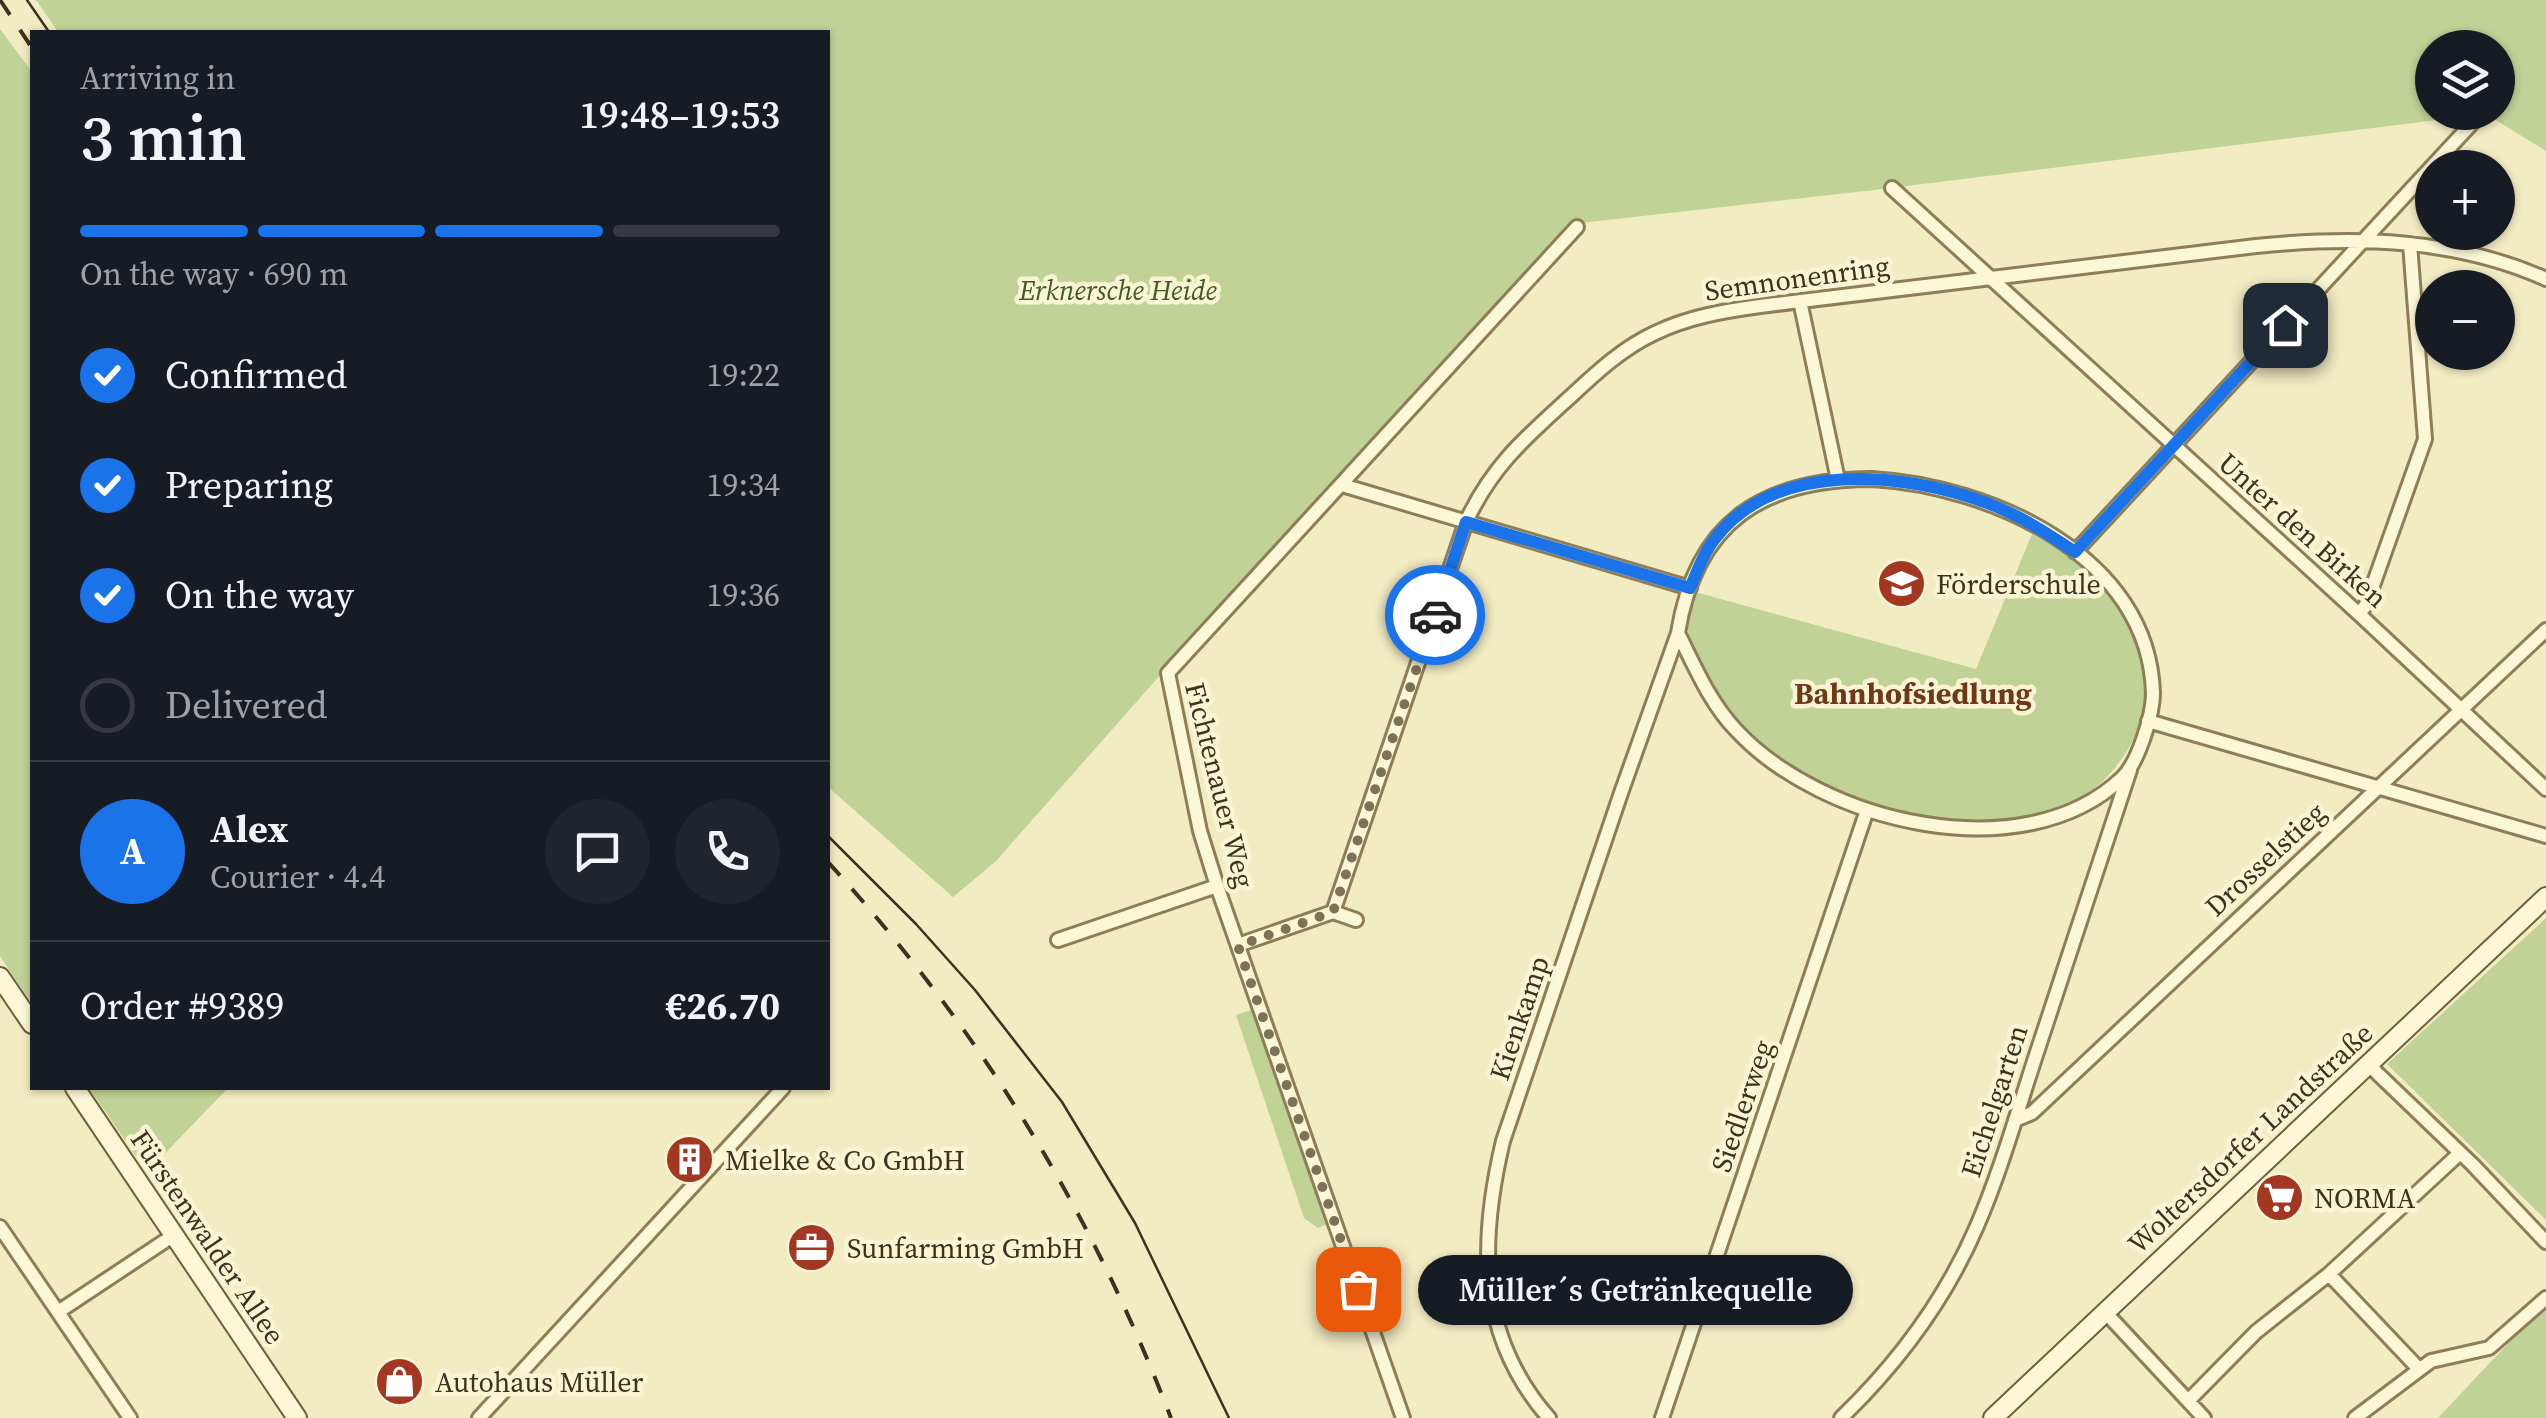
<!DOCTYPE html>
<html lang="en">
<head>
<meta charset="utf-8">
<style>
  :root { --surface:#171b24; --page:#20242c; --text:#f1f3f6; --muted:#9ea1a6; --line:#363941; --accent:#1a73e8 }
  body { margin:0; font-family:"Source Serif 4",serif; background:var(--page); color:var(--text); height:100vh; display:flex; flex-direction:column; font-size:38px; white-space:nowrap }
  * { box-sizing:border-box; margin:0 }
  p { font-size:32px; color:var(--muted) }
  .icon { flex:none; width:55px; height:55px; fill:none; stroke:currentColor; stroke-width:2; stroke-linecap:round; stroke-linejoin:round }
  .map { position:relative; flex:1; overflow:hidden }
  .side { position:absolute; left:30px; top:30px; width:800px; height:1060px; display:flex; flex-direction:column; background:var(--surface); border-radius:0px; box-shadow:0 2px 8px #0004 }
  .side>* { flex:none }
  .controls { position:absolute; left:2415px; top:30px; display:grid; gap:20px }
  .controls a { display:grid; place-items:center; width:100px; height:100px; border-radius:50%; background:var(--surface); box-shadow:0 2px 8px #0004; font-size:50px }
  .pin { position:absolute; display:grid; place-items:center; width:85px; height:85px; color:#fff; margin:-42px; border-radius:20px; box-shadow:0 5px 15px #0006 }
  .courier { position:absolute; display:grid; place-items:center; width:100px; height:100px; margin:-50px; border:8px solid #1a73e8; border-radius:50%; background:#fff; color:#222; box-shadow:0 2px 12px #0007 }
  .bubble { position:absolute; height:70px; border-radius:35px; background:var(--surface); box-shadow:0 2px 8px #0004; font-size:32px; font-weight:600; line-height:70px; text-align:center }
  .overview em { font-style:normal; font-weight:600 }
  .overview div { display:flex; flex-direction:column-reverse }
  .overview { display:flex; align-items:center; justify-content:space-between; height:170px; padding:0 50px }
  h1 { font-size:65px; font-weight:600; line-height:75px }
  .bar { display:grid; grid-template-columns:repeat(4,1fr); gap:15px 10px; align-content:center; height:120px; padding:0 50px }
  .bar i { height:12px; border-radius:8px; background:var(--line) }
  .bar .on { background:var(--accent) }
  .bar p { grid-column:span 4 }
  .line { display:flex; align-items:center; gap:25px; padding:0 50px; border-top:2px solid var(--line) }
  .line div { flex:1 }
  .round { display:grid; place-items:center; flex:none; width:105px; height:105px; border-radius:52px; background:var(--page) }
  ol { padding:0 50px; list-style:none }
  li { display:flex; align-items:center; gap:30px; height:110px }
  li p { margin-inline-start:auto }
  li .icon { padding:10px; border-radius:50%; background:var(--accent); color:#fff; stroke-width:4 }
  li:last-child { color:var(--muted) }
  li i { width:55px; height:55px; border:5px solid var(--line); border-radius:50% }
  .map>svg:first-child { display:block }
  .green { fill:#c0d295; fill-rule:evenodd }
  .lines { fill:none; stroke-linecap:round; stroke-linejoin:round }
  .street-casing { stroke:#8e7e58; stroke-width:18 }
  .secondary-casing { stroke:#705f3b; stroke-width:22 }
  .street { stroke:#fcf7d7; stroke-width:12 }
  .secondary { stroke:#fcf7d7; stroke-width:18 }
  .tram { stroke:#3d321d; stroke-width:2.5 }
  .rail { stroke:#3d321d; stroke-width:4; stroke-dasharray:18 18; stroke-linecap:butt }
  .done { stroke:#7c7357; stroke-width:10; stroke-dasharray:0 18 }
  .route { stroke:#1a73e8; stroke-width:12 }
  .labels { text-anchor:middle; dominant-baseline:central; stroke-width:9; stroke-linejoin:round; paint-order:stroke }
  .street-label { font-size:28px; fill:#3d321d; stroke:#f9f4d3 }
  .park-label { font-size:28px; font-style:italic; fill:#435b22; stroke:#f9f4d3 }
  .poi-label { font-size:28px; fill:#3d321d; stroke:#f9f4d3; text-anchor:start }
  .neighbourhood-label { font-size:30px; font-weight:bold; fill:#6e3918; stroke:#f9f4d3 }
</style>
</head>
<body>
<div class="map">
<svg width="2546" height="1418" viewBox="0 0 2546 1418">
  <rect width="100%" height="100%" fill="#f2ecc3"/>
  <path class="green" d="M 36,0 L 2546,0 L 2546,151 L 2486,114 L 1874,190 L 1572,224 L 1162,673 L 996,861 L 953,897 L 828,787 L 828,32 L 58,32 ZM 2432,48 L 2498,48 L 2498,112 L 2432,112 Z
    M 0,29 L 32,72 L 32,1004 L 0,956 Z
    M 2032,534 C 2043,540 2055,546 2066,553 C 2106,580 2139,630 2145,678 C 2148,706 2139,734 2123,757 C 2049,868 1860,819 1771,754 C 1748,737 1730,715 1715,692 C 1703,674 1690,651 1688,629 C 1687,618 1693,604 1695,592 L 1976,669 Z
    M 2546,918 L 2546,1220 L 2387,1064 Z
    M 1254,1009 L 1329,1223 L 1318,1228 L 1304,1218 L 1236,1015 Z
    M 89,1088 L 228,1088 L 147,1172 Z
    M 2546,1303 L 2546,1418 L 2438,1418 Z"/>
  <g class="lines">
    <defs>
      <path id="street" d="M 1892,188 L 2359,614 L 2546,789
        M 1800,301 L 1838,480
        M 1872,479 C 1991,486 2149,556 2153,693 C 2153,715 2138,763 2122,778 C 2023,872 1821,822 1736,730 C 1710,703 1695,667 1678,633 C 1696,521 1764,479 1872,479 Z
        M 1342,485 L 1690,588
        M 2075,552 L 2476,119
        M 2359,614 L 2366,605 L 2425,439 L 2410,244
        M 2148,721 L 2546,836
        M 1333,912 L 1356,920
        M 1058,940 L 1217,886
        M 1238,945 L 1333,912 L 1466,522 C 1492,466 1525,438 1569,398 C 1596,373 1621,349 1655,333 C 1688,317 1724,311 1760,306 L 2256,246 C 2354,236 2455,238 2546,279
        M 2370,1062 L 2376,1072 L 2473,1165 L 2546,1242
        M 2015,1120 L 2032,1113 L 2546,630
        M 0,1227 L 130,1418
        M 2329,1274 L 2419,1369
        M 58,1312 L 174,1235
        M 2106,1313 L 2204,1418
        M 2189,1400 L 2256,1332 L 2329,1274 L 2460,1153
        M 479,1418 L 783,1088
        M 1403,1418 L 1217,886 L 1200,831 L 1168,673 L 1577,227
        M 1549,1418 C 1477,1336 1479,1242 1503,1141 L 1621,793 L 1678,633
        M 1662,1418 L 1867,810
        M 1841,1418 C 1897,1364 1946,1298 1977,1226 C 2002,1168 2019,1106 2039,1046 C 2070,954 2100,862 2130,770
        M 2355,1418 L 2431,1361 L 2489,1348 L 2546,1298"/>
      <path id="secondary" d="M 0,977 L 32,1024
        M 75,1088 L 297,1418
        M 1993,1418 L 2546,897"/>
    </defs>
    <use href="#street" class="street-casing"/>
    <use href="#secondary" class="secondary-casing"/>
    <use href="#street" class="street"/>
    <use href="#secondary" class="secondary"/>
    <path class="tram" d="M 27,0 L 49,32
      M 828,836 L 916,924 L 975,990 L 1062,1102 L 1135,1223 L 1229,1418"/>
    <path class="rail" d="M 0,0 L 32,48
      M 828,862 C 980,1030 1090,1207 1171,1418"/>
  </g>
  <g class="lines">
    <path class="done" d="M 1358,1289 L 1238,946 L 1333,912 L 1435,615"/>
    <path class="route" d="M 1435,615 L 1466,522 L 1690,588 C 1697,572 1703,554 1714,540 C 1774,459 1905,472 1987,503 C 2019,515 2047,533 2075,552 L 2285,325"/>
  </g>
  <defs>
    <symbol id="school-disc" viewBox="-11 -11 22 22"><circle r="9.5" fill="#a33722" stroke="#f9f4d3"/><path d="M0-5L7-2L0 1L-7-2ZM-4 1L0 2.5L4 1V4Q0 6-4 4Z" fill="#fff"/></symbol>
    <symbol id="building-disc" viewBox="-11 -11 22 22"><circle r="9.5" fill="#a33722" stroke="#f9f4d3"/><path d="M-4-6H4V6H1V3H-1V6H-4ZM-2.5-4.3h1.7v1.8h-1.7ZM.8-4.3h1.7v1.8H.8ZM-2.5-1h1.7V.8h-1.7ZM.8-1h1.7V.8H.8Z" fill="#fff"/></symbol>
    <symbol id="supermarket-disc" viewBox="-11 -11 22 22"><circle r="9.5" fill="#a33722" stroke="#f9f4d3"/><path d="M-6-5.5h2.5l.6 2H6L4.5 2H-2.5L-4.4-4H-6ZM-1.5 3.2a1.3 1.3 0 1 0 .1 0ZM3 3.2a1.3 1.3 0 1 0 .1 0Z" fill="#fff"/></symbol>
    <symbol id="office-disc" viewBox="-11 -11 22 22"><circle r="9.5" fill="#a33722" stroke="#f9f4d3"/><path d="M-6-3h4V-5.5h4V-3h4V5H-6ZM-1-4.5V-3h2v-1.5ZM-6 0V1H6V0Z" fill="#fff"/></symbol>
    <symbol id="shop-disc" viewBox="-11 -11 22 22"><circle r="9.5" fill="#a33722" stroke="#f9f4d3"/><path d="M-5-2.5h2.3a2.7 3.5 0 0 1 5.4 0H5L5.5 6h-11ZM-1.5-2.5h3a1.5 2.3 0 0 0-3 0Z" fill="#fff"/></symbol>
  </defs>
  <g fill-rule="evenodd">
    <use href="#school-disc" x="1874" y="556" width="55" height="55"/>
    <use href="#building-disc" x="662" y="1132" width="55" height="55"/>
    <use href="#supermarket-disc" x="2252" y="1170" width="55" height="55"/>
    <use href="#office-disc" x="784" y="1220" width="55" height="55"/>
    <use href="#shop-disc" x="372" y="1354" width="55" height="55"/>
  </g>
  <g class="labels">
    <g class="street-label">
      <text transform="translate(1797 278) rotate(-8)">Semnonenring</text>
      <text transform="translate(2303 530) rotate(42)">Unter den Birken</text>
      <text transform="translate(1220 785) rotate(76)">Fichtenauer Weg</text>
      <text transform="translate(2265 859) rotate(-43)">Drosselstieg</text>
      <text transform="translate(1519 1018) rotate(-71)">Kienkamp</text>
      <text transform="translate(1994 1101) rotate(-72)">Eichelgarten</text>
      <text transform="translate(1742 1106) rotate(-71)">Siedlerweg</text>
      <text transform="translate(2250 1138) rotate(-43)">Woltersdorfer Landstraße</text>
      <text transform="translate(208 1237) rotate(56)">Fürstenwalder Allee</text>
    </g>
    <g class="park-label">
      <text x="1118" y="290">Erknersche Heide</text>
    </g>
    <g class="poi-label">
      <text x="1936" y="584">Förderschule</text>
      <text x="725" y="1160">Mielke &amp; Co GmbH</text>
      <text x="2314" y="1198">NORMA</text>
      <text x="847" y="1248">Sunfarming GmbH</text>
      <text x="435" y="1382">Autohaus Müller</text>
    </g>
    <g class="neighbourhood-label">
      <text x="1913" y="693">Bahnhofsiedlung</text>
    </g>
  </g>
</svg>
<div class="controls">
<a><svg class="icon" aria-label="layers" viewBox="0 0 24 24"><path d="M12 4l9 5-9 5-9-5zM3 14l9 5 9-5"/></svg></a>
<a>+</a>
<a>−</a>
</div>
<div class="pin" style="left:1358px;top:1289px;background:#ea580c"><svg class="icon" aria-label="bag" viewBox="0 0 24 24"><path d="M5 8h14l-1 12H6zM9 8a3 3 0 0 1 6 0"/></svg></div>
<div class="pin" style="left:2285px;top:325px;background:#1f2937"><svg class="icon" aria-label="home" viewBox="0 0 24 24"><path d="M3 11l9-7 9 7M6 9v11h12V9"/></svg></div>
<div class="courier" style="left:1435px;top:615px"><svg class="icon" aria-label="car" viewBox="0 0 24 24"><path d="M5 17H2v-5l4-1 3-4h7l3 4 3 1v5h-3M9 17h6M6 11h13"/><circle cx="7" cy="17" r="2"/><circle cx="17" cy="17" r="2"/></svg></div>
<div class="bubble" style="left:1418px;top:1255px;width:435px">Müller´s Getränkequelle</div>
<section class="side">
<div class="overview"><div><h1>3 min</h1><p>Arriving in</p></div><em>19:48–19:53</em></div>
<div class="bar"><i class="on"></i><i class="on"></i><i class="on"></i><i></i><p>On the way · 690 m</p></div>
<ol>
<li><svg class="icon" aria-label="check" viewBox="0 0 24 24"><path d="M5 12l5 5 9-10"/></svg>Confirmed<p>19:22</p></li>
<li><svg class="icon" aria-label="check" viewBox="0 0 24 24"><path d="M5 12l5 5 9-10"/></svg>Preparing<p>19:34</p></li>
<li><svg class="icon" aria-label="check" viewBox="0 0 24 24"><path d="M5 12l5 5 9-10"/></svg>On the way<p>19:36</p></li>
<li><i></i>Delivered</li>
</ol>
<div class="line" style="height:180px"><b class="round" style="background:var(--accent);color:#fff">A</b><div><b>Alex</b><p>Courier · 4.4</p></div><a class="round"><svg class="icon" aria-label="chat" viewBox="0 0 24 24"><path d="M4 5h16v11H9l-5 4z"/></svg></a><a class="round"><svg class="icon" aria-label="phone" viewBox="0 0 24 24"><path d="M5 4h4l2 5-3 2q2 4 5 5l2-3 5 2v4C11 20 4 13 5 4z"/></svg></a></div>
<div class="line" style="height:130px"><div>Order #9389</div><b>€26.70</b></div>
</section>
</div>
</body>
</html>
